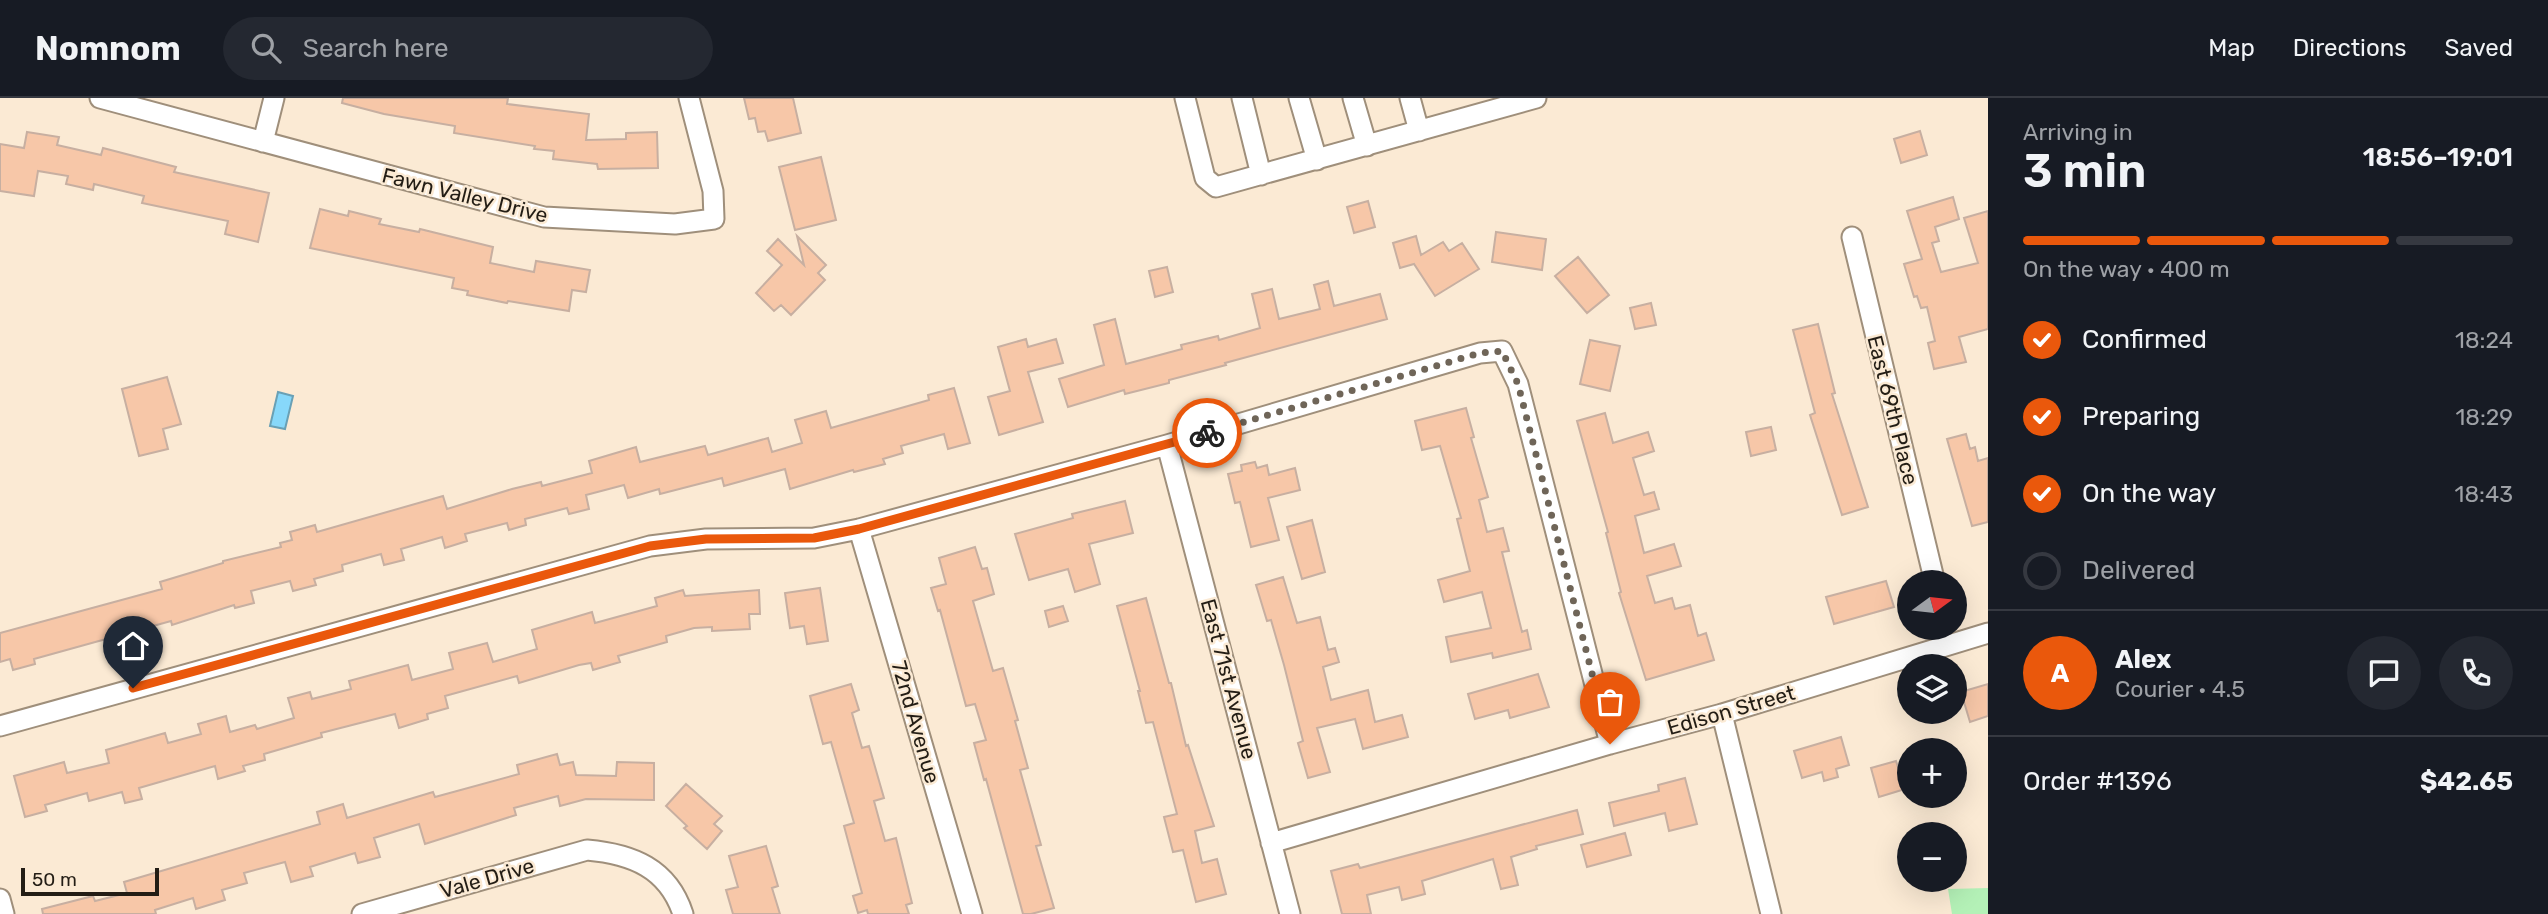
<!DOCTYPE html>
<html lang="en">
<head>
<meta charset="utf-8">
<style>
  :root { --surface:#171b24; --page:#242831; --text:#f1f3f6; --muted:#9ea1a6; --line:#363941; --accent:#ea580c }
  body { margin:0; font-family:Rubik,sans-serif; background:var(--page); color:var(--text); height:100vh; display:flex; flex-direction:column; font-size:26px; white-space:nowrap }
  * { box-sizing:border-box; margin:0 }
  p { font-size:23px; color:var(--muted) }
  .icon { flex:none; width:38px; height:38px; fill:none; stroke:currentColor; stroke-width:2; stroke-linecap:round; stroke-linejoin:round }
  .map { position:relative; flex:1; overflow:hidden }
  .drawer { display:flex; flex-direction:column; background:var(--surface); width:560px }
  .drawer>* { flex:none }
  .needle { width:46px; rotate:75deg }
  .fabs { position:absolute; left:1897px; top:472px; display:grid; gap:14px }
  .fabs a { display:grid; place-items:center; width:70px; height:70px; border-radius:50%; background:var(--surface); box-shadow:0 7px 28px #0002; font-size:35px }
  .scale { position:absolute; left:21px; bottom:18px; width:138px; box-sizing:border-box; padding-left:7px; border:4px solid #231d15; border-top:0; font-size:19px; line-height:24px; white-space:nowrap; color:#231d15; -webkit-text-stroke:5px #fbead4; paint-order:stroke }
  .pin { position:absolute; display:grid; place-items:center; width:60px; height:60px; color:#fff; margin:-72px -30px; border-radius:50% 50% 50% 0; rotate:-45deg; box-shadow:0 0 7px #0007 }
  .pin .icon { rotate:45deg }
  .courier { position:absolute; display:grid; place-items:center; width:70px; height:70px; margin:-35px; border:5px solid #ea580c; border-radius:50%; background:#fff; color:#222; box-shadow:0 2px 9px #0007 }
  .headline em { font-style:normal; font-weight:600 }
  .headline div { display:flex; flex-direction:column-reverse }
  .headline { display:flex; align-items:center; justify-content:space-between; height:119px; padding:0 35px }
  h1 { font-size:46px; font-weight:600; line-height:52px }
  .bar { display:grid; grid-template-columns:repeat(4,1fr); gap:10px 7px; align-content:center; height:84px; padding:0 35px }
  .bar i { height:9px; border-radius:5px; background:var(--line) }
  .bar .active { background:var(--accent) }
  .bar p { grid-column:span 4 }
  .line { display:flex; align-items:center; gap:18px; padding:0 35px; border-top:2px solid var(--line) }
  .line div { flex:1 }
  .round { display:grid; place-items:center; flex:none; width:74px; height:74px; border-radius:37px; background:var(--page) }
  ol { padding:0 35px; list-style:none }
  li { display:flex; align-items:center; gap:21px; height:77px }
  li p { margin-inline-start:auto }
  li .icon { padding:7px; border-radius:50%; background:var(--accent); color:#fff; stroke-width:4 }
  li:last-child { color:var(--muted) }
  li i { width:38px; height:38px; border:4px solid var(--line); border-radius:50% }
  header { display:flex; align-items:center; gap:42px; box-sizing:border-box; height:98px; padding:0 35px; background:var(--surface); border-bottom:2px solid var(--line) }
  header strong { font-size:33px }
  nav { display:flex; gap:38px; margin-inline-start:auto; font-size:24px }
  .search { width:490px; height:63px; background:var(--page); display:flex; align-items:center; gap:18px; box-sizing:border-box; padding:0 24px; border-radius:38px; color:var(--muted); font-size:26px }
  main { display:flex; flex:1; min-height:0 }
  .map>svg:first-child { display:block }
  .green { fill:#b4f1b7 }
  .water { fill:#87d8fa; stroke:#69a0b5; stroke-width:2 }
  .building { fill:#f7c7a8; stroke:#c7afa1; stroke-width:2 }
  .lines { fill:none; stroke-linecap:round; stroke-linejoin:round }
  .minor-casing { stroke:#9f8f7b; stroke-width:23 }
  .minor { stroke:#fff; stroke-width:19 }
  .done { stroke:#6f6558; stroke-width:7; stroke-dasharray:0 12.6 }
  .route { stroke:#ea580c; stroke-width:9 }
  .labels { text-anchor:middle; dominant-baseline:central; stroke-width:5; stroke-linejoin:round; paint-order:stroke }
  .street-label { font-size:21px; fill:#231d15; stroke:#fbead4 }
</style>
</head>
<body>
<header>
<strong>Nomnom</strong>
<div class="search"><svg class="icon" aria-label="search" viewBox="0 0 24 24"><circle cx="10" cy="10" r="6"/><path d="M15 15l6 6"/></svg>Search here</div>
<nav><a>Map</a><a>Directions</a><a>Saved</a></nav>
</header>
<main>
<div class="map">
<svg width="1988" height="816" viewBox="0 0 1988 816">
  <rect width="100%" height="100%" fill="#fbead4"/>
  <path class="green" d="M 1988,790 L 1988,816 L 1952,816 L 1948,791 Z"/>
  <path class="water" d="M 278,294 L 293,298 L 285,331 L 270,328 Z"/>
  <path class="building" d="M 343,0 L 508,0 L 507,6 L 589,16 L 586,42 L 626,41 L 626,35 L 657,34 L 658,70 L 598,71 L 597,66 L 553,61 L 554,53 L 534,51 L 535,48 L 454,35 L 455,28 L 384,16 L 342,5 Z
    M 744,0 L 793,0 L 801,35 L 768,43 L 765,33 L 758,34 L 755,20 L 749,21 Z
    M 1920,33 L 1927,57 L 1901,65 L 1894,41 Z
    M 27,34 L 59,39 L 57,47 L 101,57 L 103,50 L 176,69 L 174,74 L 269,95 L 258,144 L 225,136 L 228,123 L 142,105 L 144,98 L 94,86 L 93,92 L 66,86 L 68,78 L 38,73 L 34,98 L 0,93 L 0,46 L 24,50 Z
    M 821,59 L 836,122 L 795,132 L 779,69 Z
    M 1953,99 L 1959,121 L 1935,129 L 1939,143 L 1932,145 L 1941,174 L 1978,165 L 1964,120 L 1988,113 L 1988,231 L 1959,239 L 1966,264 L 1934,271 L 1928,245 L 1935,243 L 1927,209 L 1921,210 L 1917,198 L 1914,199 L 1904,166 L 1922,161 L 1907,113 Z
    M 1368,103 L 1375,129 L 1354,135 L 1347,109 Z
    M 320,111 L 348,118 L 349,113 L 381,121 L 379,126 L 419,134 L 420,131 L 493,149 L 490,165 L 534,174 L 536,163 L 590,172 L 586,194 L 572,192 L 569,213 L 508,203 L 507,205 L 467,197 L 468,193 L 452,190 L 454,180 L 310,150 Z
    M 1496,134 L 1546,141 L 1542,172 L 1492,164 Z
    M 797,138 L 826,167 L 818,175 L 825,182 L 791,217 L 781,207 L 774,213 L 756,195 L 782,167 L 767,153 L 778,141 L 804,167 Z
    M 1416,138 L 1421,157 L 1443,144 L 1449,153 L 1462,145 L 1479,171 L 1435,198 L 1414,166 L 1400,170 L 1393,145 Z
    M 1578,159 L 1609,197 L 1587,215 L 1555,178 Z
    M 1167,169 L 1173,194 L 1155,199 L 1149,173 Z
    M 1328,183 L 1334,208 L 1380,196 L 1387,221 L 1225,265 L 1226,267 L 1169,282 L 1169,285 L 1125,296 L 1124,292 L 1068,309 L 1059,281 L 1104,267 L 1094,227 L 1115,221 L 1126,266 L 1182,251 L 1181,247 L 1218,238 L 1219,242 L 1260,230 L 1252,196 L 1272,191 L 1279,221 L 1320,211 L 1314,187 Z
    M 1651,205 L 1656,227 L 1635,231 L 1630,210 Z
    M 1818,226 L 1835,295 L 1832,296 L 1868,409 L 1842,417 L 1810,317 L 1815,315 L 1793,232 Z
    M 1026,241 L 1028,249 L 1056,241 L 1063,265 L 1028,274 L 1043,324 L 999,337 L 988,299 L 1010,293 L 998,249 Z
    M 1590,242 L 1620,248 L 1610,293 L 1580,286 Z
    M 167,279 L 181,326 L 163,331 L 168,351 L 139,358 L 122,291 Z
    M 954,290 L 970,345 L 948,351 L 944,336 L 901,348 L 903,355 L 883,361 L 885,366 L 854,374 L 853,372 L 790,391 L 785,371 L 724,388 L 722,380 L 660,396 L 659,391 L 628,400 L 624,387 L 586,397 L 589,411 L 569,416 L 567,410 L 525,421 L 526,427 L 509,432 L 507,425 L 465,436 L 467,443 L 445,450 L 442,439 L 401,451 L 404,462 L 384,467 L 381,456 L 342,467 L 343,473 L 314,481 L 316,487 L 293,493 L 290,483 L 251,493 L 254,505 L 235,510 L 234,507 L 172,527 L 171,523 L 34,561 L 35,566 L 13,572 L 10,561 L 0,564 L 0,535 L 162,491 L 160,484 L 223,465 L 223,463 L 281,449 L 280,445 L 292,442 L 290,434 L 315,427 L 317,434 L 443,398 L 447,411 L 512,391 L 541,384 L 542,388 L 592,375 L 589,363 L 636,349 L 640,364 L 705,348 L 708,357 L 768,340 L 772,354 L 802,345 L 795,322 L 826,313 L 831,330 L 929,302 L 928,297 Z
    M 1466,310 L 1474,339 L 1471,340 L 1488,399 L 1479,402 L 1487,434 L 1503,430 L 1509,453 L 1502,454 L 1522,534 L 1527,532 L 1531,551 L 1493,560 L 1492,555 L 1451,564 L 1446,539 L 1491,530 L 1482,494 L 1444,504 L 1438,482 L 1470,473 L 1457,421 L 1461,420 L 1440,348 L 1422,352 L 1415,323 Z
    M 1605,315 L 1613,345 L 1648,334 L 1654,353 L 1633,360 L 1644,397 L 1654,394 L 1659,411 L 1635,418 L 1644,455 L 1674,446 L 1681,468 L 1647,478 L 1655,505 L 1672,500 L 1675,511 L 1690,507 L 1698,538 L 1706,535 L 1714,562 L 1646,582 L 1619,495 L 1621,494 L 1606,435 L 1608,434 L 1577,323 Z
    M 1771,329 L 1776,352 L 1751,358 L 1746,334 Z
    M 1966,336 L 1970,351 L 1975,349 L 1978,363 L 1988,360 L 1988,424 L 1972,428 L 1947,341 Z
    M 1255,364 L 1257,370 L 1267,367 L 1269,377 L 1295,370 L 1300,392 L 1268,400 L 1279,442 L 1251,449 L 1240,404 L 1235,405 L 1228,376 L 1242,373 L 1241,367 Z
    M 1125,403 L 1133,435 L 1089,446 L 1100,486 L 1075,494 L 1068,471 L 1029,482 L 1015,436 L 1073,420 L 1072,416 Z
    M 1312,422 L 1325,474 L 1302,481 L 1287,429 Z
    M 975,449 L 982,471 L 987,470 L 994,496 L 973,503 L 993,573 L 1003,570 L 1018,622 L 1015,623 L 1028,670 L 1020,672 L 1041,747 L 1036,748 L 1054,810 L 1031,816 L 1023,816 L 986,681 L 984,682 L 974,645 L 986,642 L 975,606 L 966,608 L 940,512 L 938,513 L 931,490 L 946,486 L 939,460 Z
    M 1283,479 L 1297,525 L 1320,519 L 1328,552 L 1335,550 L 1339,564 L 1323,569 L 1331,602 L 1368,592 L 1375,624 L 1402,617 L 1408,639 L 1363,651 L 1355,621 L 1317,630 L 1330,674 L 1308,680 L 1298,645 L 1303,643 L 1284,567 L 1271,522 L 1267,523 L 1256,487 Z
    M 1886,483 L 1894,509 L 1834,526 L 1826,499 Z
    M 820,490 L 828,543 L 807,546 L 804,528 L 790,530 L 785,495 Z
    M 683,492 L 685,498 L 759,492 L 760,516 L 749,516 L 750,531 L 712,533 L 712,529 L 694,530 L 666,538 L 667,544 L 618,558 L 620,564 L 593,572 L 591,565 L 579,567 L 519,585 L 517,578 L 445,598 L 448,610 L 427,616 L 428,621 L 399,630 L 395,616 L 321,635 L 322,639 L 264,656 L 265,662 L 243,668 L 245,673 L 218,681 L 215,668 L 139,690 L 142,701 L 125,705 L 122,694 L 89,703 L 87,695 L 45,707 L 47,713 L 25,719 L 14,678 L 64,664 L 67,675 L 109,665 L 106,652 L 165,635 L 168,645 L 201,636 L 198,626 L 226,618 L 230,634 L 255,627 L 257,631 L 294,620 L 288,600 L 310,594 L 312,601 L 351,591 L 349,583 L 408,567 L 412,582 L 453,571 L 449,555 L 487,545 L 493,564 L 537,551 L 532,532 L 592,514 L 595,525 L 657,508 L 655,500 Z
    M 1146,500 L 1169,585 L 1171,585 L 1186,648 L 1188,647 L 1214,728 L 1195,733 L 1202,765 L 1217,761 L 1226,796 L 1196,804 L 1183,752 L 1173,754 L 1164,719 L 1177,716 L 1153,624 L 1146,625 L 1138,593 L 1140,593 L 1117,508 Z
    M 1063,508 L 1068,523 L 1049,529 L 1045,513 Z
    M 1538,576 L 1549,609 L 1510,620 L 1508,612 L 1475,621 L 1468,596 Z
    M 851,586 L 859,612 L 852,615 L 862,650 L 869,648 L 884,700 L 874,703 L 885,743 L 896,740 L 912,805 L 906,807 L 909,816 L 868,816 L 867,812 L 858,815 L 853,798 L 862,795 L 844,728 L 854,725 L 831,644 L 823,646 L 810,598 Z
    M 1988,586 L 1988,618 L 1970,624 L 1961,594 Z
    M 1841,639 L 1849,667 L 1836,671 L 1838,679 L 1824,683 L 1822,674 L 1802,680 L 1794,653 Z
    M 557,656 L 560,667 L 573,664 L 576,677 L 616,678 L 617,664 L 654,665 L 654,702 L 586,701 L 560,708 L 558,698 L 514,710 L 516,717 L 425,746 L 419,726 L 374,740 L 380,759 L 358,765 L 355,755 L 310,769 L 313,778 L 291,784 L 285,764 L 244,775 L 247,785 L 222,792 L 225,802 L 196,811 L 193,800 L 155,812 L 156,816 L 43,816 L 42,811 L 93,798 L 95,803 L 127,795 L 124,784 L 320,726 L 317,714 L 343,706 L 347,720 L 433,694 L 435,699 L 519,676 L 517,667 Z
    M 1896,663 L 1905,691 L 1879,699 L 1871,670 Z
    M 1685,680 L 1697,726 L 1669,733 L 1665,715 L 1614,728 L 1609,705 L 1659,693 L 1658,687 Z
    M 686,686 L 722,718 L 714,726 L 722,733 L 707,751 L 684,730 L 687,728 L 666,708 Z
    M 1577,712 L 1583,736 L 1536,748 L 1537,751 L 1511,759 L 1518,787 L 1501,791 L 1493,761 L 1422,783 L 1425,796 L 1402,802 L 1399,789 L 1367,797 L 1371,816 L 1342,816 L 1331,773 L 1358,766 L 1360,770 Z
    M 1625,735 L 1631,757 L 1587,769 L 1581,747 Z
    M 766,748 L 778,788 L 772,790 L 780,816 L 733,816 L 726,792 L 738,789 L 729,758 Z"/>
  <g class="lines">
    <defs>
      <path id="minor" d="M 100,0 L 544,119 L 675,126 L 714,121 L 713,93 L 689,0
        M 1185,0 L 1205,80 L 1216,89 L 1536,0
        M 1242,0 L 1261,77
        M 1299,0 L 1317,62
        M 1353,0 L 1367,48
        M 1410,0 L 1419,33
        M 263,44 L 274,0
        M 1852,139 L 1935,485
        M 1167,347 L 1290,816
        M 859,431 L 972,816
        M 1722,616 L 1771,816
        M 0,628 L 650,448 L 706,441 L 814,440 L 859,431 L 1167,347 L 1480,255 L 1502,253 L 1518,286 L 1610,646
        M 1271,745 L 1610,646 L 1722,616 L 1988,535
        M 0,801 L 4,816
        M 362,816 L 587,752 C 632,756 668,770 683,816"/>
    </defs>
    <use href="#minor" class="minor-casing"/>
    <use href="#minor" class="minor"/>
  </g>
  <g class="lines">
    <path class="done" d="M 1207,335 L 1480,255 L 1502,253 L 1518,286 L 1610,646"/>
    <path class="route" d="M 133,590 L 650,448 L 706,441 L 814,440 L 859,431 L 1207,335"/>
  </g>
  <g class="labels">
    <g class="street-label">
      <text transform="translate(465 97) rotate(14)">Fawn Valley Drive</text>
      <text transform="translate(1893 312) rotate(76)">East 69th Place</text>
      <text transform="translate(1229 581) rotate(75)">East 71st Avenue</text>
      <text transform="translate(1731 612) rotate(-16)">Edison Street</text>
      <text transform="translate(916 624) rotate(74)">72nd Avenue</text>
      <text transform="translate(487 780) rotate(-16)">Vale Drive</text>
    </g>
  </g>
</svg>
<div class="fabs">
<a><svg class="needle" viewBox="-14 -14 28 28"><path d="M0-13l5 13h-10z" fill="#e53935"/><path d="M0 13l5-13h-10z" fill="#9ea1a6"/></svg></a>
<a><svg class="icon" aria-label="layers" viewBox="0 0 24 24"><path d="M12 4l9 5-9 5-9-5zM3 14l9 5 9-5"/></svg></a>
<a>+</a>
<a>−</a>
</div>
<div class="scale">50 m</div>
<div class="pin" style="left:1610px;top:646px;background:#ea580c"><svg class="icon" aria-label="bag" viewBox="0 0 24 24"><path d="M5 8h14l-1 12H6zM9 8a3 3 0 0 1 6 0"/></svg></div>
<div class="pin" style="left:133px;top:590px;background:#1f2937"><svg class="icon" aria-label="home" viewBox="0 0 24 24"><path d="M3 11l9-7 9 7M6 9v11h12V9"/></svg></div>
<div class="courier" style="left:1207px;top:335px"><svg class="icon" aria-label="bike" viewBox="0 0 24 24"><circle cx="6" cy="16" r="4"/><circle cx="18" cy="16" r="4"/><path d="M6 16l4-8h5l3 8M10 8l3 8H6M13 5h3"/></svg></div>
</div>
<section class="drawer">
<div class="headline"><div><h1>3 min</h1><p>Arriving in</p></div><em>18:56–19:01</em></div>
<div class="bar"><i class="active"></i><i class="active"></i><i class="active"></i><i></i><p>On the way · 400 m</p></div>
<ol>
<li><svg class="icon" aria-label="check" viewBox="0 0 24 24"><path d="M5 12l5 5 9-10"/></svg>Confirmed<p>18:24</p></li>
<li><svg class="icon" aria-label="check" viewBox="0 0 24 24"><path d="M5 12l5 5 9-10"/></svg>Preparing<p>18:29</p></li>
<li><svg class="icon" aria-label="check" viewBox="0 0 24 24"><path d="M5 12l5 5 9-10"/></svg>On the way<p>18:43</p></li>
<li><i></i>Delivered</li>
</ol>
<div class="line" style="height:126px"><b class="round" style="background:var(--accent);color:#fff">A</b><div><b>Alex</b><p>Courier · 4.5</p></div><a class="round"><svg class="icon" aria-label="chat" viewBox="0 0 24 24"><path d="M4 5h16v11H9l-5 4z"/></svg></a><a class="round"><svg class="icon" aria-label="phone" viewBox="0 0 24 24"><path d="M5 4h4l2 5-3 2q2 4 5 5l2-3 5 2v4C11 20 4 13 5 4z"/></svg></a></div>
<div class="line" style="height:91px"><div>Order #1396</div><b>$42.65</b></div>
</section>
</main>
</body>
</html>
